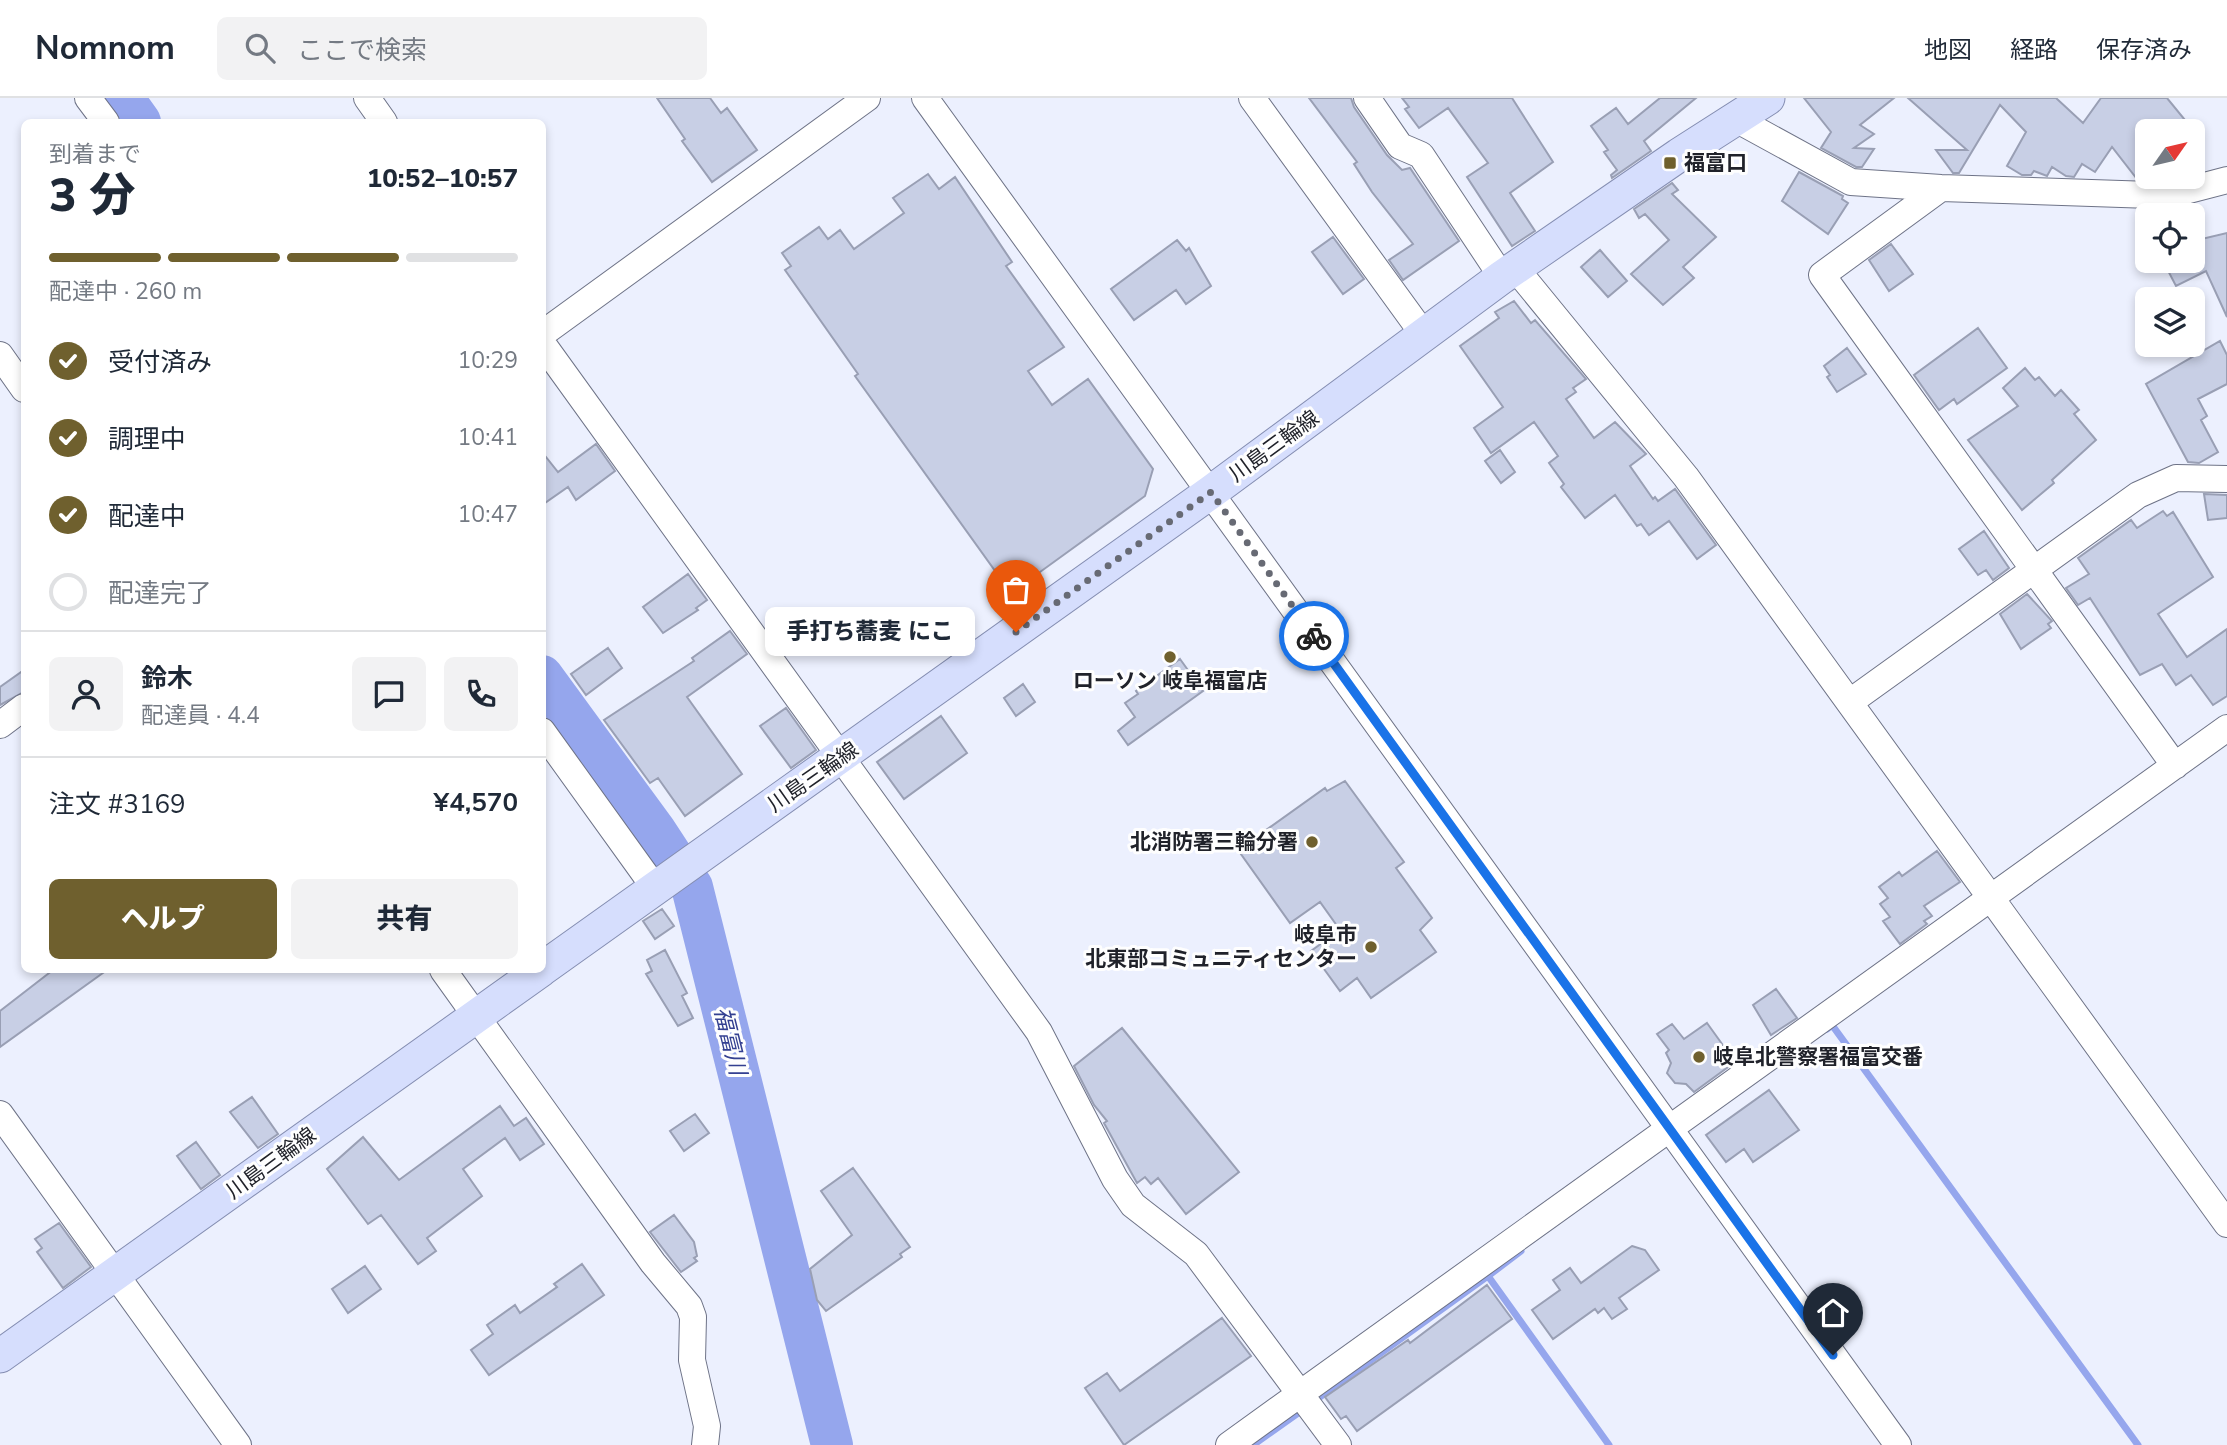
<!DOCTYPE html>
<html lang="ja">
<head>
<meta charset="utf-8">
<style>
  :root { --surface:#fff; --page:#f2f2f3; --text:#1f2937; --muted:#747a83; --line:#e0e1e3; --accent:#6f602e }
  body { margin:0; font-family:"Nunito Sans","Noto Sans JP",sans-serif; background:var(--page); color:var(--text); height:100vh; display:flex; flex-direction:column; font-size:26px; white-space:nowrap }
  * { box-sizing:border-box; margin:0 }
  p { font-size:23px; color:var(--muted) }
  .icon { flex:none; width:38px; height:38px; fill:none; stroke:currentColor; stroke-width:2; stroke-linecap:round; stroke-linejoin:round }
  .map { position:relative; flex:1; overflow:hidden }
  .side { position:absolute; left:21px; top:21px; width:525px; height:854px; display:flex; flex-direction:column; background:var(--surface); border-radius:10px; box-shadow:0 4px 10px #0003 }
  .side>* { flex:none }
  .needle { width:46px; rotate:56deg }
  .fabs { position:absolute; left:2135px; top:21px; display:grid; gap:14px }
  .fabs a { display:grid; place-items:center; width:70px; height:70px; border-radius:10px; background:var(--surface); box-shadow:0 4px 10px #0003; font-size:35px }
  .pin { position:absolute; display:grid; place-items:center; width:60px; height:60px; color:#fff; margin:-72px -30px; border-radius:50% 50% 50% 0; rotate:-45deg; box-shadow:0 0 7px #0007 }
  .pin .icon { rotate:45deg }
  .courier { position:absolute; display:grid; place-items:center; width:70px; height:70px; margin:-35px; border:5px solid #1a73e8; border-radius:50%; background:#fff; color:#222; box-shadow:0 2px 9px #0007 }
  .bubble { position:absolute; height:49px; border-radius:10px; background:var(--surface); box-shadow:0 4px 10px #0003; font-size:23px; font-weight:800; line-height:49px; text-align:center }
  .head em { font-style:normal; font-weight:800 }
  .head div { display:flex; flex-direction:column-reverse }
  .head { display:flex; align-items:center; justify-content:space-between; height:119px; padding:0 28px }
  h1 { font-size:46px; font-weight:800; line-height:52px }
  .bar { display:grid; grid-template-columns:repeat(4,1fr); gap:10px 7px; align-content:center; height:84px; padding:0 28px }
  .bar i { height:9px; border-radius:5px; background:var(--line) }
  .bar .selected { background:var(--accent) }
  .bar p { grid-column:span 4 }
  .line { display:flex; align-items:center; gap:18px; padding:0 28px; border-top:2px solid var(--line) }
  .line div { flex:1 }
  .round { display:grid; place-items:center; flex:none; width:74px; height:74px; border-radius:10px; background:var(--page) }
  ol { padding:0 28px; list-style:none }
  li { display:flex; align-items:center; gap:21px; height:77px }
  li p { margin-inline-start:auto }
  li .icon { padding:7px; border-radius:50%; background:var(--accent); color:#fff; stroke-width:4 }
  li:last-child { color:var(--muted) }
  li i { width:38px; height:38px; border:4px solid var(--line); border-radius:50% }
  .cta { display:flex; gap:14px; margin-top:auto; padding:14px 28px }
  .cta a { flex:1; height:80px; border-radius:10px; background:var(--accent); color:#fff; font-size:28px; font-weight:800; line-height:80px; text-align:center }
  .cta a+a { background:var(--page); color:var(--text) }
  header { display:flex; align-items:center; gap:42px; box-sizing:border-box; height:98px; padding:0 35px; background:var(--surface); border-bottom:2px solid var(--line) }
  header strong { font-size:33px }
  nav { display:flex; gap:38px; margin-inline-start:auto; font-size:24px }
  .search { width:490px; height:63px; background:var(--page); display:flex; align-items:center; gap:18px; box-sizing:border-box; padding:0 24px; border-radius:10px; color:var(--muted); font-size:26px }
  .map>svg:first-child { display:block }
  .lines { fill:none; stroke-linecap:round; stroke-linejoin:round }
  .stream { stroke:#95a6ed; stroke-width:7 }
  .river { stroke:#95a6ed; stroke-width:42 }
  .building { fill:#c8cfe5; stroke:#999fb4; stroke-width:2 }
  .minor-casing { stroke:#6e7387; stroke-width:28 }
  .major-casing { stroke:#858eb2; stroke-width:35 }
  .minor { stroke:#fff; stroke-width:26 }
  .major { stroke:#d6defd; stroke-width:33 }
  .done { stroke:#676a74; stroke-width:7; stroke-dasharray:0 12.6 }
  .route { stroke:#1a73e8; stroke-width:9 }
  .poi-dot { fill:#6f602e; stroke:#fefefe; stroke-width:2.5 }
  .labels { text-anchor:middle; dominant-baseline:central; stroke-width:6; stroke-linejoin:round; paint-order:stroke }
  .poi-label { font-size:21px; font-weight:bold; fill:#20222a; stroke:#fefefe; text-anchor:start }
  .street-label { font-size:21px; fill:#20222a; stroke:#fefefe }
  .water-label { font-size:23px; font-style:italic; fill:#344091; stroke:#fefefe }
</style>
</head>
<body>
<header>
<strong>Nomnom</strong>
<div class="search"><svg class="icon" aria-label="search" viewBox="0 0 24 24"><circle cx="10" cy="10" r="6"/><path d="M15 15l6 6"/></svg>ここで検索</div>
<nav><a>地図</a><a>経路</a><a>保存済み</a></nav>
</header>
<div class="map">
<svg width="2227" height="1347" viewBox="0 0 2227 1347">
  <rect width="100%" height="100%" fill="#ecf0fe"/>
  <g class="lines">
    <path class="stream" d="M 1827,931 L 1832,927 L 2138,1347
      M 1488,1178 L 1521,1153
      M 1313,1304 L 1488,1178 L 1609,1347
      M 1253,1347 L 1304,1311"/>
    <path class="river" d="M 123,0 L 140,24
      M 542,578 L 656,734 L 692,789 L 832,1347"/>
  </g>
  <path class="building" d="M 657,0 L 710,0 L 721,15 L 727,10 L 757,52 L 712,84 L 682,43 L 685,41 Z
    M 1309,0 L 1351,0 L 1354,9 L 1387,57 L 1402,72 L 1410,70 L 1459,143 L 1403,182 L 1389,162 L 1413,146 L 1372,94 L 1354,66 L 1357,64 Z
    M 1402,0 L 1512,0 L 1553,64 L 1510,95 L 1535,133 L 1512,148 L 1467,79 L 1488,65 L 1448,10 L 1419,30 L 1405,11 L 1409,9 Z
    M 1660,0 L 1696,0 L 1644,43 L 1651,53 L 1612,80 L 1611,77 L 1617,72 L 1604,54 L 1608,52 L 1591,28 L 1616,10 L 1628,26 Z
    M 1804,0 L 1894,0 L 1860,27 L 1874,36 L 1854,50 L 1874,51 L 1862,69 L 1856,69 L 1821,50 L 1831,34 Z
    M 1908,0 L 2056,0 L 2083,25 L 2101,0 L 2167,0 L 2194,33 L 2147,33 L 2147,81 L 2137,81 L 2112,49 L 2095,74 L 2082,66 L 2074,79 L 2066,78 L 2052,69 L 2047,78 L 2034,73 L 2031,77 L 2022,77 L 2007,68 L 2026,34 L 2000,7 L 1959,75 L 1953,75 L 1936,52 L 1967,52 Z
    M 1799,74 L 1843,98 L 1842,101 L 1848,105 L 1828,136 L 1782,103 Z
    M 928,76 L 939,91 L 955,79 L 1012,164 L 1006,168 L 1064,249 L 1028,273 L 1052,307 L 1088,281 L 1153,371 L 1145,398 L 1011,495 L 855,278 L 858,276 L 785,172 L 791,168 L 782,155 L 819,129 L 828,141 L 840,132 L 854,151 L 904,115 L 893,100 Z
    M 1672,85 L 1678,92 L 1672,96 L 1716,139 L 1683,169 L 1694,180 L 1663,207 L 1631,176 L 1669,142 L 1645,116 L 1639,120 L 1634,111 Z
    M 2227,135 L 2227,219 L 2206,173 L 2176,188 L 2163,163 L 2193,163 L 2193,143 Z
    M 1333,139 L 1364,181 L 1343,196 L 1312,154 Z
    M 1177,142 L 1186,153 L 1189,150 L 1211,188 L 1186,206 L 1176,192 L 1134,222 L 1111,191 Z
    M 1891,146 L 1913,176 L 1889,193 L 1869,162 Z
    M 1600,152 L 1627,183 L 1608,199 L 1581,169 Z
    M 1514,203 L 1531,225 L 1535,222 L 1586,281 L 1573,290 L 1576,294 L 1566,301 L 1594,340 L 1615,324 L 1646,356 L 1630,368 L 1653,401 L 1655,399 L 1658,403 L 1675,391 L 1716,447 L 1697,461 L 1669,423 L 1649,437 L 1641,426 L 1637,428 L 1615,397 L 1585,420 L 1561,389 L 1564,386 L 1549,365 L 1558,358 L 1534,324 L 1491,355 L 1474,330 L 1503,309 L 1460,248 L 1499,220 L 1495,214 Z
    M 1978,230 L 2007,270 L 1957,306 L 1954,301 L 1939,312 L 1914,277 Z
    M 2220,243 L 2227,257 L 2227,286 L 2198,301 L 2207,318 L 2201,322 L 2218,354 L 2199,365 L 2188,364 L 2146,286 Z
    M 1847,250 L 1866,276 L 1837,294 L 1827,279 L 1830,277 L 1824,268 Z
    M 2025,270 L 2035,282 L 2039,279 L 2055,298 L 2061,292 L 2079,312 L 2074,316 L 2096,342 L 2052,382 L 2054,385 L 2022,412 L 1968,342 L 2018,308 L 2003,290 Z
    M 596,346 L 615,373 L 576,402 L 568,389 L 542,407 L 542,354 L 558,374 Z
    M 1500,352 L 1515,374 L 1501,385 L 1485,363 Z
    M 2204,396 L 2227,397 L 2227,420 L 2208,422 Z
    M 2163,413 L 2167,418 L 2173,414 L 2213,479 L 2158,516 L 2187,559 L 2227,531 L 2227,598 L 2213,607 L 2191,577 L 2176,587 L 2162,566 L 2140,577 L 2090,500 L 2078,507 L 2066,490 L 2089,476 L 2078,460 L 2131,422 L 2137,430 Z
    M 1984,433 L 2009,470 L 1993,482 L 1986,472 L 1978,477 L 1959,451 Z
    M 688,476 L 707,502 L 696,510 L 698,512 L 663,535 L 643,509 Z
    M 2027,496 L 2052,523 L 2048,526 L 2051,530 L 2021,551 L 2000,516 Z
    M 730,533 L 747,556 L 687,599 L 742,676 L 685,718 L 658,680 L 650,685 L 604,622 L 694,563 L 692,560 Z
    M 608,550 L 622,570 L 586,597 L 571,576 Z
    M 1180,561 L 1203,593 L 1128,647 L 1118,633 L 1135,619 L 1125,605 L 1138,596 L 1136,593 Z
    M 24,572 L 24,594 L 0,607 L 0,589 Z
    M 1023,586 L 1035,604 L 1016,618 L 1004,600 Z
    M 786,610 L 816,652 L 791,670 L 760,628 Z
    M 941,618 L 967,655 L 904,701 L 877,664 Z
    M 1345,683 L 1404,764 L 1396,770 L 1432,820 L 1420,832 L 1436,854 L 1371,900 L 1357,880 L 1340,893 L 1311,853 L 1340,832 L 1320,804 L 1290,825 L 1238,752 L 1325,690 L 1327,693 Z
    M 1937,753 L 1960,784 L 1924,808 L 1932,818 L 1924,823 L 1927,826 L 1900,846 L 1883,823 L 1890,819 L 1880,806 L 1888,800 L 1879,789 L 1899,774 L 1902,778 Z
    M 662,811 L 674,828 L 655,841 L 643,823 Z
    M 665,852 L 687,895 L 682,898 L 693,920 L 678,928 L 646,876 L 652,873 L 647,862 Z
    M 53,872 L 107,872 L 0,949 L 0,913 Z
    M 1776,891 L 1797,920 L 1771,937 L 1753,907 Z
    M 1707,925 L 1735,964 L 1694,994 L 1686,986 L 1675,985 L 1667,975 L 1671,965 L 1666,955 L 1669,952 L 1657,936 L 1672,926 L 1684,941 Z
    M 1122,930 L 1239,1074 L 1186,1116 L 1158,1080 L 1151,1086 L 1145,1079 L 1137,1085 L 1104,1025 L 1107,1023 L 1094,1007 L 1074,968 Z
    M 1769,992 L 1799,1032 L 1753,1064 L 1744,1051 L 1726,1064 L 1706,1037 Z
    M 252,999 L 278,1036 L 258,1050 L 230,1014 Z
    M 500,1008 L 514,1028 L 526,1020 L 544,1046 L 520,1062 L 505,1040 L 463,1071 L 482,1098 L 427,1140 L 436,1153 L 418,1166 L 381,1117 L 368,1126 L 327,1071 L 363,1039 L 399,1082 Z
    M 695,1016 L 709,1035 L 684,1053 L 670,1033 Z
    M 196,1044 L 220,1077 L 201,1091 L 177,1058 Z
    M 853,1070 L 910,1149 L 900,1156 L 902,1159 L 826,1213 L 817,1202 L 810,1171 L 852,1137 L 821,1093 Z
    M 674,1117 L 694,1144 L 697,1158 L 694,1160 L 697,1163 L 681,1174 L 650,1134 Z
    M 59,1125 L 91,1169 L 63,1190 L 37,1154 L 42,1150 L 35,1141 Z
    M 1632,1148 L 1645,1152 L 1659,1172 L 1619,1200 L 1627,1211 L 1612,1221 L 1604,1210 L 1598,1215 L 1595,1211 L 1553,1241 L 1532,1212 L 1560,1192 L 1553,1182 L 1570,1170 L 1581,1185 Z
    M 582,1166 L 604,1197 L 489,1277 L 471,1252 L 493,1236 L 487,1227 L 515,1207 L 520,1215 L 557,1189 L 554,1186 Z
    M 365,1168 L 381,1191 L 348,1215 L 332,1191 Z
    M 1487,1187 L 1512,1221 L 1357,1333 L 1346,1318 L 1341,1321 L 1325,1299 L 1408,1242 L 1410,1245 Z
    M 1222,1220 L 1251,1258 L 1124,1347 L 1085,1290 L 1107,1275 L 1120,1293 Z"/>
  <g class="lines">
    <defs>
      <path id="minor" d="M 88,0 L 106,24
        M 367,0 L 384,24
        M 925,0 L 1898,1347
        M 1252,0 L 1424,237
        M 1367,0 L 1400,48 L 1421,57 L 1502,179
        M 1736,21 L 1851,84 L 1941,90 L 2151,97 L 2189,92 L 2227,82
        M 1941,90 L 1822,177 L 2175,668
        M 1516,171 L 1686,379 L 2227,1126
        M 542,236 L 867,0
        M 542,245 L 1039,934 L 1115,1081 L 1133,1107 L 1196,1156 L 1338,1347
        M 0,257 L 24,291
        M 1850,604 L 2138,397 L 2176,380 L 2227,381
        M 0,627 L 24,609
        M 542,633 L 655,790
        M 443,872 L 653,1165 L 689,1208 L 693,1219 L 692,1262 L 707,1328 L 705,1347
        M 0,1016 L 238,1347
        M 1229,1347 L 2227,630"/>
      <path id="major" d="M 542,871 L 1211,394 L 1502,179 L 1679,57 L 1768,0
        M 0,1258 L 541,872"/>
    </defs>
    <use href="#minor" class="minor-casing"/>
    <use href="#major" class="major-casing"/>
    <use href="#minor" class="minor"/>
    <use href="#major" class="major"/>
  </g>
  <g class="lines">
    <path class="done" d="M 1016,534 L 1211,394 L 1314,538"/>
    <path class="route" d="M 1314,538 L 1833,1257"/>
  </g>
  <g class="poi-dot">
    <rect x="1663" y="58" width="14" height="14" rx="3.5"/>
    <circle cx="1170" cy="559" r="7"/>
    <circle cx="1312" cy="744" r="7"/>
    <circle cx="1371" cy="849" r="7"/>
    <circle cx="1699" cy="959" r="7"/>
  </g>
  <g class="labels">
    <g class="poi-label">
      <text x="1684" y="65">福富口</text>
      <text x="1170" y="583" text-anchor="middle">ローソン 岐阜福富店</text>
      <text x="1298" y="744" text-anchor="end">北消防署三輪分署</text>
      <text x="1357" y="837" text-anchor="end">岐阜市<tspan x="1357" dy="24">北東部コミュニティセンター</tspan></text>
      <text x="1713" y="959">岐阜北警察署福富交番</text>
    </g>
    <g class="street-label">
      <text transform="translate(1274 348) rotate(-36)">川島三輪線</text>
      <text transform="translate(813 679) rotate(-35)">川島三輪線</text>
      <text transform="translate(271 1065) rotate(-36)">川島三輪線</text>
    </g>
    <g class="water-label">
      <text transform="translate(730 943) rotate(76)">福富川</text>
    </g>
  </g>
</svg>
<div class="fabs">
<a><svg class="needle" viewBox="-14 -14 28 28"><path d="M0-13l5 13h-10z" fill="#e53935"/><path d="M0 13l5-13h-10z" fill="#747a83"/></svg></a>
<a><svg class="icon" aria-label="locate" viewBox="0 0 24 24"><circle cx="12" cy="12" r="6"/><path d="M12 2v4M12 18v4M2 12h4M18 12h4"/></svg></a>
<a><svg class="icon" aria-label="layers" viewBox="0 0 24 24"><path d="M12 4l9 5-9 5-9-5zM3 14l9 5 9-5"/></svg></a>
</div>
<div class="pin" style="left:1016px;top:534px;background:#ea580c"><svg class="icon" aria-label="bag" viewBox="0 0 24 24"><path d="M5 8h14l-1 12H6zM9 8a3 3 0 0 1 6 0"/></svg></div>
<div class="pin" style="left:1833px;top:1257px;background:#1f2937"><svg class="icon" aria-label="home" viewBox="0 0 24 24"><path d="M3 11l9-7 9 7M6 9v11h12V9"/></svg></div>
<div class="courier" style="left:1314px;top:538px"><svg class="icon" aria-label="bike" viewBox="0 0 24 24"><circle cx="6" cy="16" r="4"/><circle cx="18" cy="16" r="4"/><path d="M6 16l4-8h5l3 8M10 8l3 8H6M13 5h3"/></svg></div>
<div class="bubble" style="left:765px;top:509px;width:210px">手打ち蕎麦 にこ</div>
<section class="side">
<div class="head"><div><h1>3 分</h1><p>到着まで</p></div><em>10:52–10:57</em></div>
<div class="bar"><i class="selected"></i><i class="selected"></i><i class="selected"></i><i></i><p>配達中 · 260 m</p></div>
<ol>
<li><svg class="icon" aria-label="check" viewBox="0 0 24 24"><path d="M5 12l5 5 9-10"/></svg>受付済み<p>10:29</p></li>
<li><svg class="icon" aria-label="check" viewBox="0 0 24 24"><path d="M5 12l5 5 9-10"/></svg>調理中<p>10:41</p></li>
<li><svg class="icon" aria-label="check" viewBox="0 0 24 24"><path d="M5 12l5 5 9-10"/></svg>配達中<p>10:47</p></li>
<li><i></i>配達完了</li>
</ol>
<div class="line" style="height:126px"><a class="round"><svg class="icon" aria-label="person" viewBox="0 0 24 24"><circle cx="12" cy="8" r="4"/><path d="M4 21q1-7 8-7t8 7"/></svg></a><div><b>鈴木</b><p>配達員 · 4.4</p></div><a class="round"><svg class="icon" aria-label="chat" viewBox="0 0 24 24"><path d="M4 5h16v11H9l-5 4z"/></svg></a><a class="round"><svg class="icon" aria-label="phone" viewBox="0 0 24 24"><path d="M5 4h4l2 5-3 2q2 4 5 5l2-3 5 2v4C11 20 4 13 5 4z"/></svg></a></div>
<div class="line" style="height:91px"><div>注文 #3169</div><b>¥4,570</b></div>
<div class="cta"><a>ヘルプ</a><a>共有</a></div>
</section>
</div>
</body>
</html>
